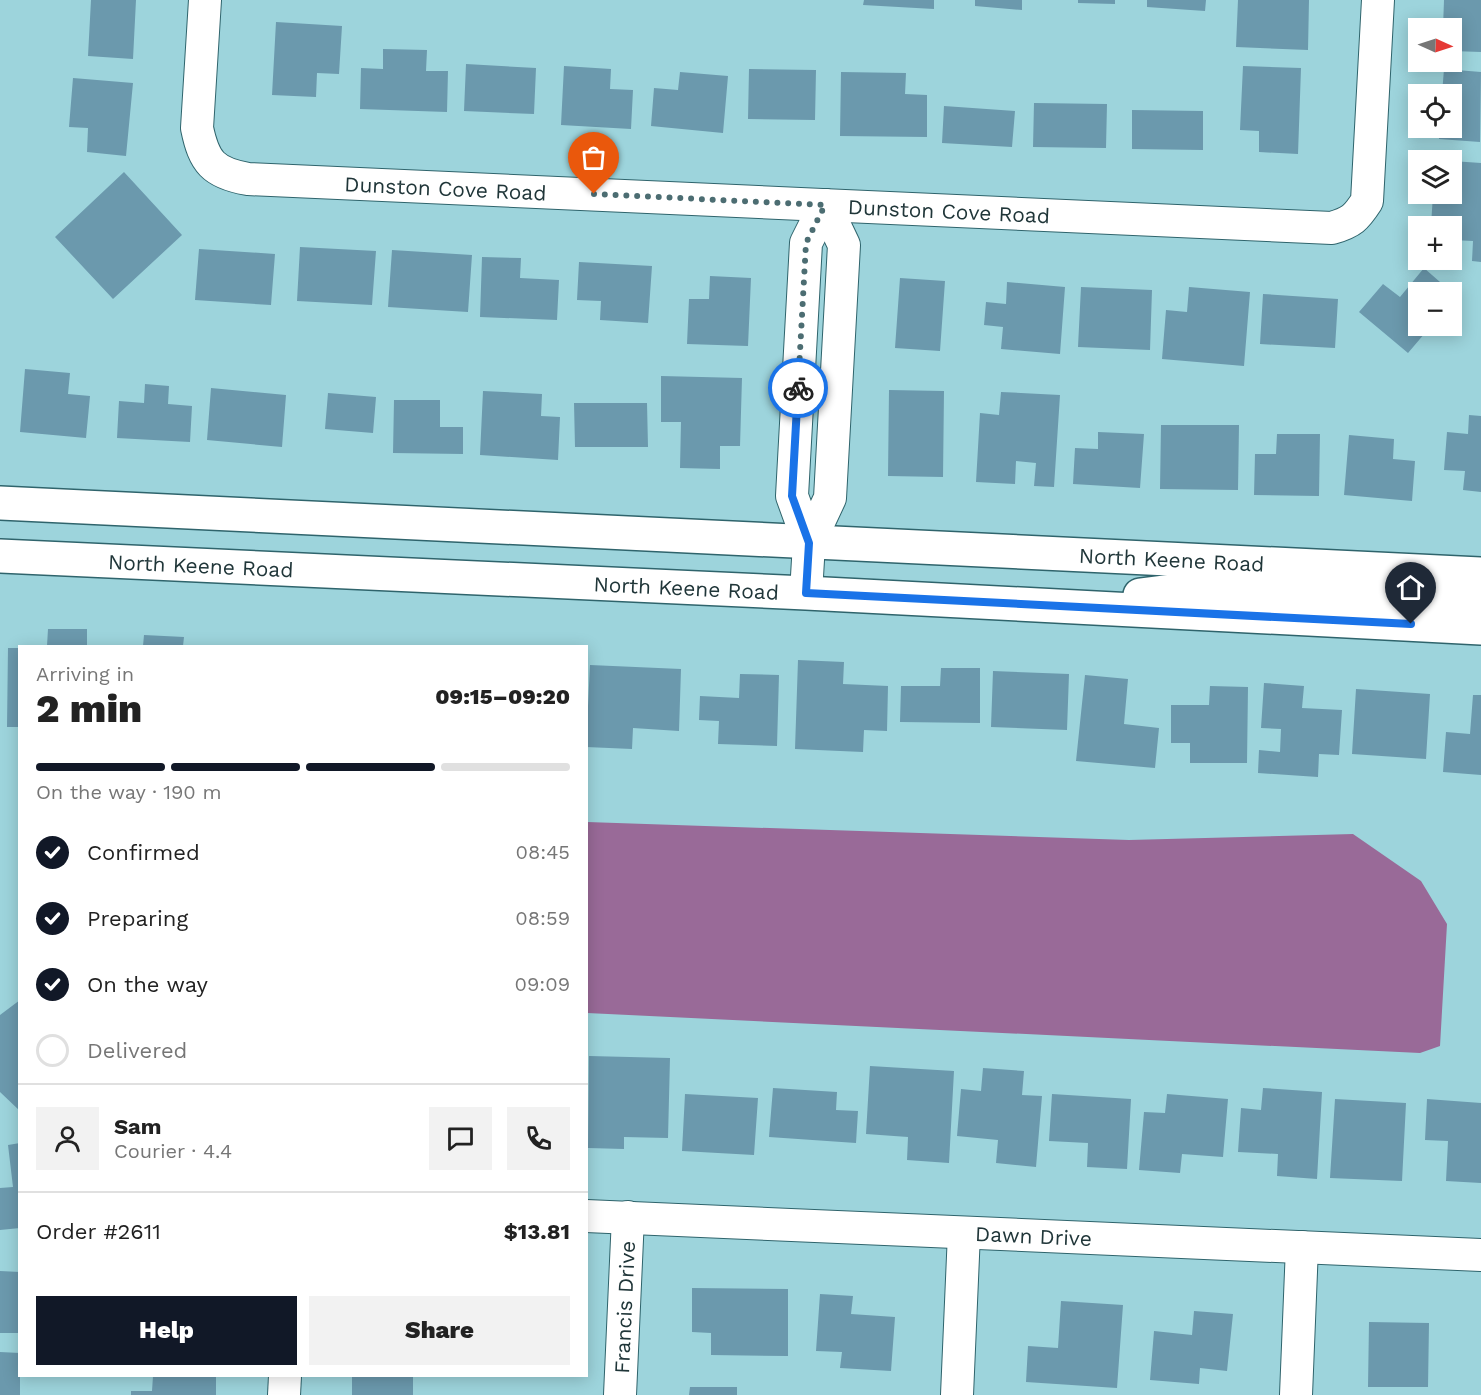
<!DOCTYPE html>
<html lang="en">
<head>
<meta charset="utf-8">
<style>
  :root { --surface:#fff; --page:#f2f2f2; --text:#222; --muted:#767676; --line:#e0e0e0; --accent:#111827 }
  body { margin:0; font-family:"Work Sans",sans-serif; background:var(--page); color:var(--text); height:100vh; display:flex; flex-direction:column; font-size:22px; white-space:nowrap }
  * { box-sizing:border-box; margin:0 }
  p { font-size:20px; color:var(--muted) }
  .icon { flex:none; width:33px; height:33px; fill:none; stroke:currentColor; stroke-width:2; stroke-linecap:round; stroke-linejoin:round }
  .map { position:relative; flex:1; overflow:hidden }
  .details { position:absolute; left:18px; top:645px; width:570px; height:732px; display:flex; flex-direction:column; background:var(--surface); border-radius:0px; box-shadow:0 3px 15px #0003 }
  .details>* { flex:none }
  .needle { width:39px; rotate:93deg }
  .fabs { position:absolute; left:1408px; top:18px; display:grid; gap:12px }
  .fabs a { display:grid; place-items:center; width:54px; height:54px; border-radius:0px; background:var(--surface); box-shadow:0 3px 15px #0003; font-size:30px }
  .pin { position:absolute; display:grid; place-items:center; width:51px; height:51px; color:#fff; margin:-62px -26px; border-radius:50% 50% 50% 0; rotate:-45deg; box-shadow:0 0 6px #0007 }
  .pin .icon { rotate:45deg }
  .courier { position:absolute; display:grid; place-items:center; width:60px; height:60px; margin:-30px; border:4px solid #1a73e8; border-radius:50%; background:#fff; color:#222; box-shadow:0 2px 8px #0007 }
  .summary em { font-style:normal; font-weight:800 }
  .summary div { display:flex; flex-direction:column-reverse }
  .summary { display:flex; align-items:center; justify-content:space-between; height:102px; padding:0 18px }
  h1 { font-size:39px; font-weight:800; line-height:45px }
  .bar { display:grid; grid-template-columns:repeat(4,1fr); gap:9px 6px; align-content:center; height:72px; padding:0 18px }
  .bar i { height:8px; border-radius:4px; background:var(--line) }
  .bar .current { background:var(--accent) }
  .bar p { grid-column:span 4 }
  .line { display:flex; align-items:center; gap:15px; padding:0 18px; border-top:2px solid var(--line) }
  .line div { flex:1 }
  .round { display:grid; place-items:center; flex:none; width:63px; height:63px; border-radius:0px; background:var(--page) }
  ol { padding:0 18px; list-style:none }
  li { display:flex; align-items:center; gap:18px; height:66px }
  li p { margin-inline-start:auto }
  li .icon { padding:6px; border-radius:50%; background:var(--accent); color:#fff; stroke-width:4 }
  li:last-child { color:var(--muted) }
  li i { width:33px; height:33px; border:3px solid var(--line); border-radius:50% }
  .primary-button { display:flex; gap:12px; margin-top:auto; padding:12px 18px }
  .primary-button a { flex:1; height:69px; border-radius:0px; background:var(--accent); color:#fff; font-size:24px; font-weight:800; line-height:69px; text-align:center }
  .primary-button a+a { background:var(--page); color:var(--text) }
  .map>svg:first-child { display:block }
  .water { fill:#996a98 }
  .building { fill:#6b99ad }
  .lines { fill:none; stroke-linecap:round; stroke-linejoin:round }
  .minor-casing { stroke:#2f646c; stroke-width:34 }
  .secondary-casing { stroke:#2f646c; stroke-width:36 }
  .minor { stroke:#fff; stroke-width:32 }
  .secondary { stroke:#fff; stroke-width:33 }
  .done { stroke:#4c6d72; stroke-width:6; stroke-dasharray:0 10.8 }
  .route { stroke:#1a73e8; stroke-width:8 }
  .labels { text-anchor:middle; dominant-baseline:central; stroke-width:5; stroke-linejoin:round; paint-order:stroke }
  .street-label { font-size:21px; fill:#203639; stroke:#aae1e9 }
</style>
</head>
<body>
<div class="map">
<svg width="1481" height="1395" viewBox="0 0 1481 1395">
  <rect width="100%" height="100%" fill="#9dd4dc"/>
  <path class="water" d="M 587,822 L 1129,840 L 1353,834 L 1421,881 L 1447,924 L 1440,1046 L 1420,1053 L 587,1013 Z"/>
  <path class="building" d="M 91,0 L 136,0 L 133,59 L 88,56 Z
    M 864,0 L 934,0 L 934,9 L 863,5 Z
    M 975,0 L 1022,0 L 1022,10 L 975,6 Z
    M 1078,0 L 1115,0 L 1115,4 L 1078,3 Z
    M 1147,0 L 1206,0 L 1205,11 L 1147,7 Z
    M 1238,0 L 1309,0 L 1308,50 L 1236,47 Z
    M 1444,0 L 1481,0 L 1481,52 L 1452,51 L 1452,28 L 1443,28 Z
    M 276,22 L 342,26 L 339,74 L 317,73 L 316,97 L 272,95 Z
    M 383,49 L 427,50 L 426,71 L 448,71 L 447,112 L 360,109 L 361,68 L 383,69 Z
    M 466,64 L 536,68 L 534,114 L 464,111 Z
    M 564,66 L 611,69 L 610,89 L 633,90 L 631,129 L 561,125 Z
    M 1243,66 L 1301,68 L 1298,154 L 1259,152 L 1259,131 L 1240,130 Z
    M 749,69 L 816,70 L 815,120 L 748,119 Z
    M 1444,69 L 1481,72 L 1480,142 L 1439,139 L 1439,128 L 1452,128 L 1452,94 L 1442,94 Z
    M 680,72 L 728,76 L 723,133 L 651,126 L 654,88 L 678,90 Z
    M 841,72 L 906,73 L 905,94 L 927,95 L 927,137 L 840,136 Z
    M 73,78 L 133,83 L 126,156 L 87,152 L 88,128 L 69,127 Z
    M 1034,103 L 1107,104 L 1106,148 L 1033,147 Z
    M 944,106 L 1015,111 L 1012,147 L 942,143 Z
    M 1132,110 L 1203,111 L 1203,150 L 1132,149 Z
    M 1452,161 L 1481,163 L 1481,262 L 1472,261 L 1473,241 L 1452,240 L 1452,226 L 1431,226 L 1433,194 L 1452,194 Z
    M 124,172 L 182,235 L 113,299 L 55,237 Z
    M 300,247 L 376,251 L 372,305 L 297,301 Z
    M 199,249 L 275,254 L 271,305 L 195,300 Z
    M 392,250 L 472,255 L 468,312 L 388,307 Z
    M 482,257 L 521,258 L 520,278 L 559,280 L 557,320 L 480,317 Z
    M 579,262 L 652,266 L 648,323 L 600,320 L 601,301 L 577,300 Z
    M 1424,268 L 1456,296 L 1452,301 L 1452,292 L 1419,292 L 1419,326 L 1431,326 L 1408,353 L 1359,312 L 1383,284 L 1400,297 Z
    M 710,276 L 751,278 L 748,346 L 687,344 L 689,299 L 709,299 Z
    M 900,278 L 945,281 L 940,351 L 895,348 Z
    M 1007,282 L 1065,287 L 1060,354 L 1001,349 L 1003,327 L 984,325 L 986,302 L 1006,304 Z
    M 1081,287 L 1152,290 L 1150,350 L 1078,347 Z
    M 1189,287 L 1250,292 L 1244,366 L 1162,359 L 1166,310 L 1187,312 Z
    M 1263,294 L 1338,299 L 1335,348 L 1260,344 Z
    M 25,369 L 70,373 L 68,394 L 90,396 L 86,438 L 20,432 Z
    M 661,376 L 742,378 L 740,446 L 720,446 L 720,469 L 680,468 L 681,422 L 661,422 Z
    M 145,384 L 169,386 L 168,404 L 192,406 L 190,442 L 117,438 L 119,401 L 144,403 Z
    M 211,388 L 286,395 L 282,447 L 207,440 Z
    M 889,390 L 944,391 L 943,477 L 888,476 Z
    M 483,391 L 542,394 L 541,416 L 560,417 L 558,460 L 480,455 Z
    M 1001,392 L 1060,395 L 1054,487 L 1034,486 L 1036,463 L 1016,461 L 1015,484 L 976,482 L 980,413 L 999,415 Z
    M 328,393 L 376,397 L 373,433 L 325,429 Z
    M 394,400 L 440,400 L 440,427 L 463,427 L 463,454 L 393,453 Z
    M 574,403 L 647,403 L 648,447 L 575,447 Z
    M 1469,415 L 1481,416 L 1481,492 L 1463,490 L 1465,471 L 1444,470 L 1447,432 L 1468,434 Z
    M 1161,425 L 1239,425 L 1238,490 L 1160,489 Z
    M 1098,432 L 1144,434 L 1140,488 L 1073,484 L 1075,448 L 1098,449 Z
    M 1277,434 L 1320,434 L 1319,496 L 1254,495 L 1255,454 L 1276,454 Z
    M 1349,435 L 1394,439 L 1393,459 L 1415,461 L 1412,501 L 1344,495 Z
    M 48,629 L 87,629 L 87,646 L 47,646 Z
    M 144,635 L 184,637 L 183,646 L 143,646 Z
    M 8,648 L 20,648 L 20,727 L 7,727 Z
    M 798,660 L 844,662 L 843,684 L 888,686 L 887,731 L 864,730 L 863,752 L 795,749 Z
    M 590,665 L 681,669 L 679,731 L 633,728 L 632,749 L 586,747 Z
    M 941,668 L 980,668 L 980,723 L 900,722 L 901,686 L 940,686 Z
    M 993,671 L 1069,674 L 1067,730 L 991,727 Z
    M 740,674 L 779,675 L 777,746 L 718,744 L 719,721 L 699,720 L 700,696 L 739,698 Z
    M 1085,675 L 1128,679 L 1124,724 L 1159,728 L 1155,768 L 1076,761 Z
    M 1264,683 L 1304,686 L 1302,708 L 1342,710 L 1339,755 L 1319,754 L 1318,777 L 1258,773 L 1259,750 L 1280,752 L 1281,729 L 1261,728 Z
    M 1210,686 L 1248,687 L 1247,763 L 1190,763 L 1190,743 L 1171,743 L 1171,705 L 1209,705 Z
    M 1356,689 L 1430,694 L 1426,759 L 1352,754 Z
    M 1473,695 L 1481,695 L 1481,775 L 1443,772 L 1446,732 L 1470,734 Z
    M 20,1000 L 20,1111 L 0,1092 L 0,1015 Z
    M 589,1056 L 670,1058 L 668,1138 L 624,1137 L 624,1149 L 588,1148 Z
    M 870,1066 L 954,1071 L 949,1163 L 907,1160 L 908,1137 L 866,1134 Z
    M 983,1068 L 1024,1071 L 1022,1095 L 1042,1096 L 1036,1167 L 996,1163 L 998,1140 L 957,1136 L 961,1089 L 981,1091 Z
    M 773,1088 L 837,1092 L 836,1110 L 858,1111 L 856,1143 L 769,1137 Z
    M 1263,1088 L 1322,1092 L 1317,1179 L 1277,1176 L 1278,1154 L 1238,1152 L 1241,1108 L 1261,1110 Z
    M 685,1094 L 758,1098 L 754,1155 L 682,1151 Z
    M 1052,1094 L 1131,1099 L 1127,1169 L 1087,1167 L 1088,1143 L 1049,1141 Z
    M 1167,1094 L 1228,1099 L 1223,1157 L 1182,1154 L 1180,1173 L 1139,1170 L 1144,1112 L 1165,1113 Z
    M 1335,1099 L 1406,1103 L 1402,1181 L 1330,1178 Z
    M 1427,1099 L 1481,1103 L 1481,1183 L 1446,1181 L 1448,1141 L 1425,1140 Z
    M 20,1143 L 20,1228 L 0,1230 L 0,1188 L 13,1187 L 8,1145 Z
    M 0,1271 L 20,1272 L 20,1333 L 0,1333 Z
    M 692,1288 L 788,1289 L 788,1356 L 711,1355 L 711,1333 L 692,1332 Z
    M 820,1294 L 853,1296 L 851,1314 L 895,1317 L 891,1371 L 840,1368 L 842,1352 L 816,1351 Z
    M 1061,1301 L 1123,1305 L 1117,1388 L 1026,1382 L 1028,1346 L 1058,1348 Z
    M 1194,1311 L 1233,1314 L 1227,1371 L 1200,1368 L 1199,1384 L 1150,1380 L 1154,1331 L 1192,1335 Z
    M 1369,1322 L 1429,1323 L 1428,1387 L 1368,1387 Z
    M 0,1352 L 20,1353 L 20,1395 L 0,1395 Z
    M 153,1376 L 216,1376 L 216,1395 L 131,1395 L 131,1391 L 152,1391 Z
    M 352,1376 L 413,1376 L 413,1395 L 352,1395 Z
    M 690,1387 L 737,1387 L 737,1395 L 689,1395 Z"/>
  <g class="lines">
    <defs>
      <g id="minor">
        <path id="s1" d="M 205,0 L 197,128 C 204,162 213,173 248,179 L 1332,228 C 1352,222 1356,218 1367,201 L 1378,0"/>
        <path d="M 809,543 L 830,498 L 844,245 L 825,205"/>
        <path d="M 806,593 L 809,543 L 792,496 L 806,243 L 825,205"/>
        <path id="s2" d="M 586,1216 L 1481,1255"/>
        <path d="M 284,1395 L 285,1376"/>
        <path id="s3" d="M 620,1395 L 628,1217"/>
        <path d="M 957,1395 L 964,1233"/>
        <path d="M 1296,1395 L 1302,1247"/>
      </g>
      <g id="secondary">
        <path id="s4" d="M 0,503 L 1481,574"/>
        <path id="s5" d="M 0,556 L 806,593 L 1481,628"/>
        <path d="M 1140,595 L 1187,589 L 1481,604"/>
      </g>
    </defs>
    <use href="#minor" class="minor-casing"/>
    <use href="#secondary" class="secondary-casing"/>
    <use href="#minor" class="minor"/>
    <use href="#secondary" class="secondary"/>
  </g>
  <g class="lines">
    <path class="done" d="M 594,194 L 825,205 L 806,243 L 798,388"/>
    <path class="route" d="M 798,388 L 792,496 L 809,543 L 806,593 L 1411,624"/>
  </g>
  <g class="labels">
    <g class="street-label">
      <text stroke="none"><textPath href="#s1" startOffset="405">Dunston Cove Road</textPath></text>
      <text stroke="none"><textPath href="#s1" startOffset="909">Dunston Cove Road</textPath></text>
      <text stroke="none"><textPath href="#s4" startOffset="1173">North Keene Road</textPath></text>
      <text stroke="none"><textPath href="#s5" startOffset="201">North Keene Road</textPath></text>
      <text stroke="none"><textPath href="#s5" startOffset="687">North Keene Road</textPath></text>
      <text stroke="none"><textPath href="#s2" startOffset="448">Dawn Drive</textPath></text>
      <text stroke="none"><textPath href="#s3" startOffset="88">Francis Drive</textPath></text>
    </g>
  </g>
</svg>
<div class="fabs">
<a><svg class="needle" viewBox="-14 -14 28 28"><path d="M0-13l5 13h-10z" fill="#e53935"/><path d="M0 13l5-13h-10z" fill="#767676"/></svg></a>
<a><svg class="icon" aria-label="locate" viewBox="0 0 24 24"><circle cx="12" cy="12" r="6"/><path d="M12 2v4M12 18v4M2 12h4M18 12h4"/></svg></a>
<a><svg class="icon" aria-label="layers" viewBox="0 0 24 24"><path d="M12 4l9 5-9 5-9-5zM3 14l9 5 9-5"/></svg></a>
<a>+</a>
<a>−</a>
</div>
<div class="pin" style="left:594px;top:194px;background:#ea580c"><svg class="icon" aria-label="bag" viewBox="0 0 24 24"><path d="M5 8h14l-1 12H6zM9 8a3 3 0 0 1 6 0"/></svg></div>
<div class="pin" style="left:1411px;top:624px;background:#1f2937"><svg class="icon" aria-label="home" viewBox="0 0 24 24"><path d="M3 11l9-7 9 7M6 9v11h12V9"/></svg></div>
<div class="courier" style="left:798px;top:388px"><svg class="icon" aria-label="bike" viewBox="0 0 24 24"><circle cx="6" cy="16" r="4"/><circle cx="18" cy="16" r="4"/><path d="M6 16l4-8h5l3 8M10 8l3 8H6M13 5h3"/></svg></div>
<section class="details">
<div class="summary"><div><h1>2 min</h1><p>Arriving in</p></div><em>09:15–09:20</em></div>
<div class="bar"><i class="current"></i><i class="current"></i><i class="current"></i><i></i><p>On the way · 190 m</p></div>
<ol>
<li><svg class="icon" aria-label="check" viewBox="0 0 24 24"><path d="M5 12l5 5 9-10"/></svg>Confirmed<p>08:45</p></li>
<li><svg class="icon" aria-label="check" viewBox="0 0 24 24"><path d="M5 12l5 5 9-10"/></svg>Preparing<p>08:59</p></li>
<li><svg class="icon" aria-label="check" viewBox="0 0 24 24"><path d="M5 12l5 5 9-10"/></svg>On the way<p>09:09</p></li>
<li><i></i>Delivered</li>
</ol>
<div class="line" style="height:108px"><a class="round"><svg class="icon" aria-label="person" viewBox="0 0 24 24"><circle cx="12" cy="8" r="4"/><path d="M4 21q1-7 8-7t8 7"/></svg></a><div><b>Sam</b><p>Courier · 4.4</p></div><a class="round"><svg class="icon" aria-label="chat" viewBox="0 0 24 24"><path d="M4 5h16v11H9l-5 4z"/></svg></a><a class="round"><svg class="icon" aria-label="phone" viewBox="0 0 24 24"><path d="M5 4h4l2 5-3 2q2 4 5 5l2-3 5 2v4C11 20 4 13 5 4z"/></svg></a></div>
<div class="line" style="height:78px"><div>Order #2611</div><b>$13.81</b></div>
<div class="primary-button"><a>Help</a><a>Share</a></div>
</section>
</div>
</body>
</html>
